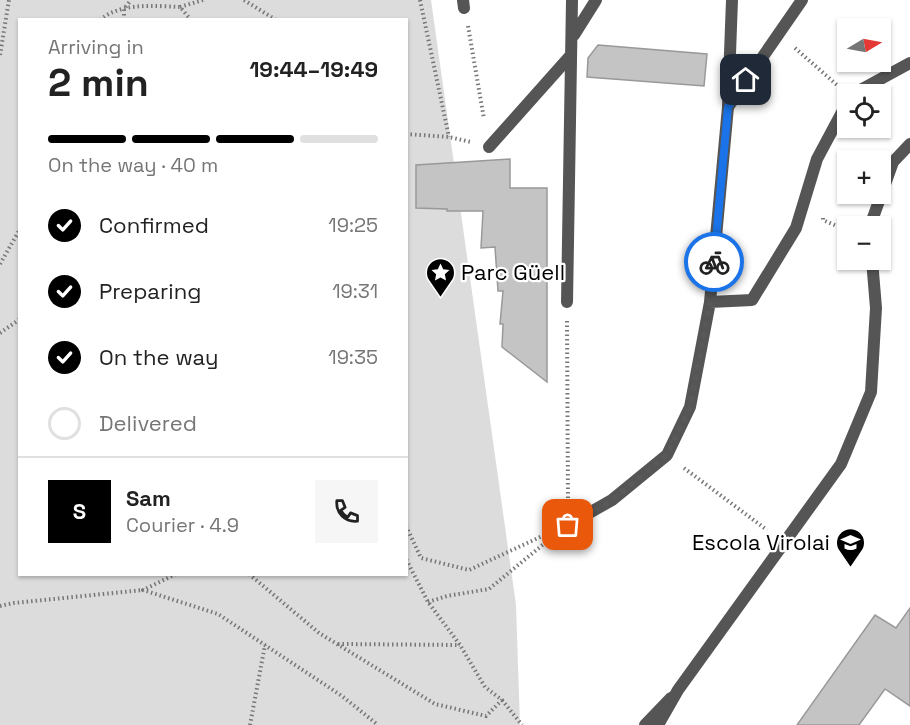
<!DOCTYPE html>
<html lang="en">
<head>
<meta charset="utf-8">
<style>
  :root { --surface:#fff; --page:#f6f6f6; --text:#222; --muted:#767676; --line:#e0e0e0; --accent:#000 }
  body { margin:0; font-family:"Space Grotesk",sans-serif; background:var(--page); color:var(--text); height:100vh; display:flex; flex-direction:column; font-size:22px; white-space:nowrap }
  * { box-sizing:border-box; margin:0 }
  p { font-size:20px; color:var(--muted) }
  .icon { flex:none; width:33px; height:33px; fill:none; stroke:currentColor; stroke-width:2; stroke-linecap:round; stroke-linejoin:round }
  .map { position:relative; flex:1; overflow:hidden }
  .drawer { position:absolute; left:18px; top:18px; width:390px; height:558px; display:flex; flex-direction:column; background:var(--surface); border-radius:0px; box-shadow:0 2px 4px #0004 }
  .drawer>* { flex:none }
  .needle { width:39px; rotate:80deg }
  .controls { position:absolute; left:837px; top:18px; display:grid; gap:12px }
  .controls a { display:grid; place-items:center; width:54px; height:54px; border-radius:0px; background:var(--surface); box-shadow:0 2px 4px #0004; font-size:30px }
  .pin { position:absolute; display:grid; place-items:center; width:51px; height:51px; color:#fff; margin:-26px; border-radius:12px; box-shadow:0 3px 9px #0006 }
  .courier { position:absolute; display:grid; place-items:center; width:60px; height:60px; margin:-30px; border:4px solid #1a73e8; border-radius:50%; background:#fff; color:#222; box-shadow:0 2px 8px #0007 }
  .summary em { font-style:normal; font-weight:700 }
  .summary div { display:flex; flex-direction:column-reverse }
  .summary { display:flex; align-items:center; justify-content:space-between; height:102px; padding:0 30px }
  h1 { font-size:39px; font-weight:700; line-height:45px }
  .bar { display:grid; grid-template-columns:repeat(4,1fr); gap:9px 6px; align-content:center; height:72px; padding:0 30px }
  .bar i { height:8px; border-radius:4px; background:var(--line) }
  .bar .current { background:var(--accent) }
  .bar p { grid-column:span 4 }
  .line { display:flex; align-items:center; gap:15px; padding:0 30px; border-top:2px solid var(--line) }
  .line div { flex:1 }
  .round { display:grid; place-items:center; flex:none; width:63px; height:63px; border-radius:0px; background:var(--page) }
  ol { padding:0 30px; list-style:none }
  li { display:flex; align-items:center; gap:18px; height:66px }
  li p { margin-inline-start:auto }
  li .icon { padding:6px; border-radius:50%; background:var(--accent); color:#fff; stroke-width:4 }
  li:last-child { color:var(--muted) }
  li i { width:33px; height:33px; border:3px solid var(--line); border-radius:50% }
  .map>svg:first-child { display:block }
  .green { fill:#dcdcdc; fill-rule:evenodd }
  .building { fill:#c4c4c4; stroke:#999; stroke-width:1.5 }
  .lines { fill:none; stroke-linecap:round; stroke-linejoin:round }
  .path { stroke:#777; stroke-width:4; stroke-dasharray:1.5 3; stroke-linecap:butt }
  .lane { stroke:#555; stroke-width:12 }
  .street { stroke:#555; stroke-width:12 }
  .done { stroke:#595959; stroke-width:6; stroke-dasharray:0 10.8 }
  .route { stroke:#1a73e8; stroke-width:8 }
  .labels { text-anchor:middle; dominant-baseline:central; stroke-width:4.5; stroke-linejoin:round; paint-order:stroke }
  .poi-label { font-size:22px; fill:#000; stroke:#fff; text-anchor:start }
</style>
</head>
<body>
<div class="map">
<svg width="910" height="725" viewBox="0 0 910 725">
  <rect width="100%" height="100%" fill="#fff"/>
  <path class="green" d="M 0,0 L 431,0 L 516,605 L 520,725 L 0,725 ZM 20,20 L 406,20 L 406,574 L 20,574 Z"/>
  <path class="building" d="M 598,45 L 707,54 L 704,86 L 587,77 L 588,58 Z
    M 510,159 L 510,188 L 547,188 L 547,382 L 502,347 L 503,324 L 500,324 L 503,291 L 498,291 L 495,247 L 481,248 L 483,211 L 447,211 L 447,209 L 416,208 L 416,165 Z
    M 910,608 L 910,706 L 885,689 L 859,725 L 797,725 L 875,615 L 896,628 Z"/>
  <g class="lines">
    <path class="path" d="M 244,0 L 276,20
      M 420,0 L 449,137
      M 180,7 L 203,0
      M 100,20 C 121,2 155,6 180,7 L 191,20
      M 124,20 L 124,9 L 131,0
      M 468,26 L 484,119
      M 795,48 L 837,85
      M 0,55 L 9,0
      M 406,134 L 449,137 L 471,142
      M 823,218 L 823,220 L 848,231
      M 0,264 L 20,229
      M 567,321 L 568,502
      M 0,333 L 20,319
      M 684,468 L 767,530
      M 406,526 L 421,558 L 469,570 L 551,532
      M 176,574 L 143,590 L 218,614 L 342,696 L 378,725
      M 249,574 L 319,633 L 435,704 L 486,716 L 502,700 L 485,687 L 460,645 L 428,602 L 406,559
      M 428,602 L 447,596 L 489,589 L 551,538
      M 0,606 L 14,603 L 143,590
      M 338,644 L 460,645
      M 502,700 L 522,725
      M 250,725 L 265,645"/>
    <path class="lane" d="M 728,107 L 802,0
      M 645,725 L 671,698"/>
    <path class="street" d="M 463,0 L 464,8
      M 574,35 L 596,0
      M 853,94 L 910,63
      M 489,147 L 571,55
      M 870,226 L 893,162 L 910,144
      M 567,302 L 572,0
      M 710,302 L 752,300 L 796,228 L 817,159 L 848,101
      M 568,525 L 612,500 L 667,455 L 690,407 L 710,302 L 728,107 L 732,0
      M 658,725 L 678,690 L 841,464 L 871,392 L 876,308 L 872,260"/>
  </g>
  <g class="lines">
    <path class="done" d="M 568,525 L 612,500 L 667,455 L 690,407 L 710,302 L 714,262"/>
    <path class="route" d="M 714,262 L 728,107 L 746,80"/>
  </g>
  <defs>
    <symbol id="sight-pin" viewBox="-11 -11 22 30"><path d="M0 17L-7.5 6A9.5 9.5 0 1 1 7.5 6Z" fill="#000" stroke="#fff"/><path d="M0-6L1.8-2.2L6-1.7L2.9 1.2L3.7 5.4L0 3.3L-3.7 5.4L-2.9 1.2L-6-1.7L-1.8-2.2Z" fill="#fff"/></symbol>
    <symbol id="school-pin" viewBox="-11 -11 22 30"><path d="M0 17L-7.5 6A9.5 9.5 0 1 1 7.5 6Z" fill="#000" stroke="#fff"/><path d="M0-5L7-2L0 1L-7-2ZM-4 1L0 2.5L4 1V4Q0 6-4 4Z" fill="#fff"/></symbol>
  </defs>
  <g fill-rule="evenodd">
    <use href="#sight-pin" x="424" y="256" width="33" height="45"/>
    <use href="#school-pin" x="834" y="526" width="33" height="45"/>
  </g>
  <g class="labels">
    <g class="poi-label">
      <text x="461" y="272">Parc Güell</text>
      <text x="830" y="542" text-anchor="end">Escola Virolai</text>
    </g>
  </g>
</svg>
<div class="controls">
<a><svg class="needle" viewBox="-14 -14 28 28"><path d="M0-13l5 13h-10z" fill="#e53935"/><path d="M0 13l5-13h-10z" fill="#767676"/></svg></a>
<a><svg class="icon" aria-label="locate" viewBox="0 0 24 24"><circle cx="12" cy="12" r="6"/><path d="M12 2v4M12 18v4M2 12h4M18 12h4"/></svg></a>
<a>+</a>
<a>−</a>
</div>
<div class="pin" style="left:568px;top:525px;background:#ea580c"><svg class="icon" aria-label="bag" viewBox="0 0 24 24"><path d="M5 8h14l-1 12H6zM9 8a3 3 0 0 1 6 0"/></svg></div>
<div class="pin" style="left:746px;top:80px;background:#1f2937"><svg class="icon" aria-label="home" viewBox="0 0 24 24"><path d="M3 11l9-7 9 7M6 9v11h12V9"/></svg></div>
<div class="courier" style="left:714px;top:262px"><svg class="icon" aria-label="bike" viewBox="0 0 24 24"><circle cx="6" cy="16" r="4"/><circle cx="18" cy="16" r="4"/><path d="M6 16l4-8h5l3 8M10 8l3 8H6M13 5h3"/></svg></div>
<section class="drawer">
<div class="summary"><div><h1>2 min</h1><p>Arriving in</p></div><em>19:44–19:49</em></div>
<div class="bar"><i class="current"></i><i class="current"></i><i class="current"></i><i></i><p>On the way · 40 m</p></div>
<ol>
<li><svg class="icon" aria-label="check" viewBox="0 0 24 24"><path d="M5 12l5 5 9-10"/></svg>Confirmed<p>19:25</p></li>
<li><svg class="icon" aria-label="check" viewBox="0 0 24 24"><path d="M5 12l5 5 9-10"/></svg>Preparing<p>19:31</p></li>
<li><svg class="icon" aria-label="check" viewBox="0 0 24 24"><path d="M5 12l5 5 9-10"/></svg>On the way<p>19:35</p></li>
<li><i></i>Delivered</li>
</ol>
<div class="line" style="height:108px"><b class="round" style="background:var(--accent);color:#fff">S</b><div><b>Sam</b><p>Courier · 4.9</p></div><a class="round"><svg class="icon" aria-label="phone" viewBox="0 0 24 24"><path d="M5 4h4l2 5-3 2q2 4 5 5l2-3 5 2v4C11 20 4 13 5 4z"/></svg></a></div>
</section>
</div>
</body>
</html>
